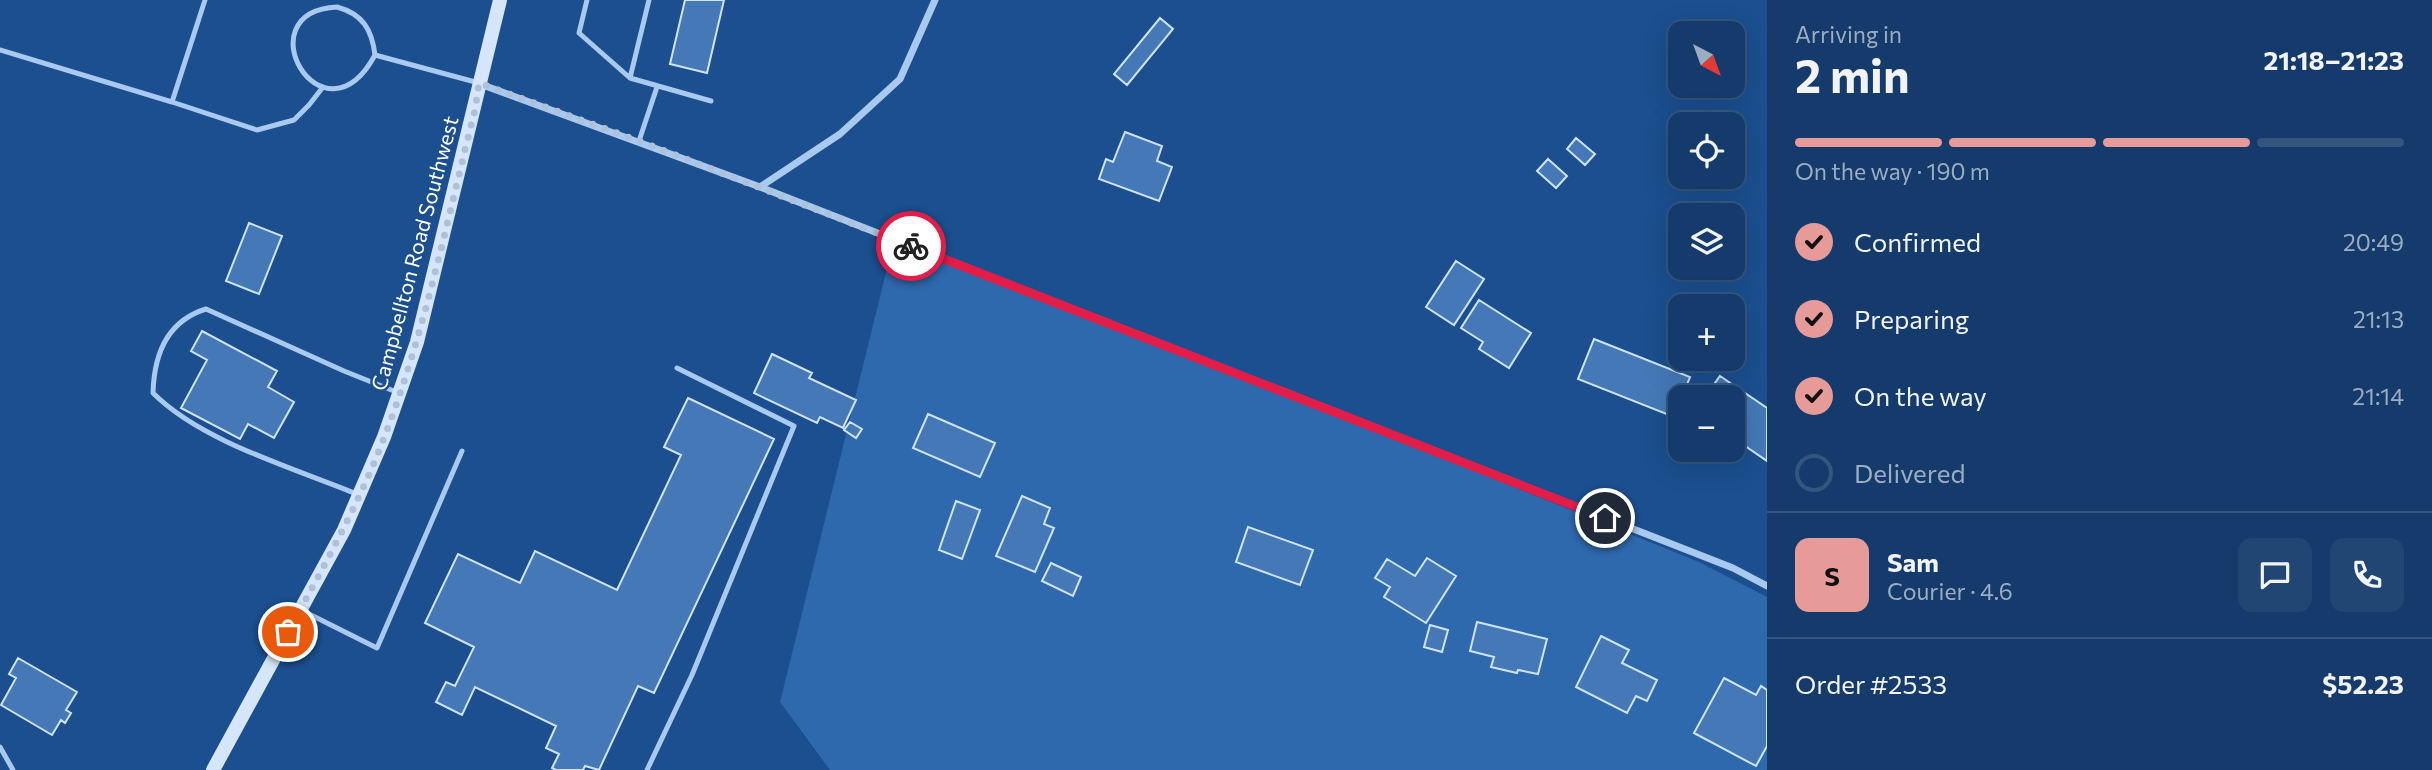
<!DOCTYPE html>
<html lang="en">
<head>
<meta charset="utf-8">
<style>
  :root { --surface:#143b6b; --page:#214673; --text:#f1f3f6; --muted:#9dadc1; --line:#33557e; --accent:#e69b98 }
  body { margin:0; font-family:Commissioner,sans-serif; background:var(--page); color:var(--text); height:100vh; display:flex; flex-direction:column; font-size:26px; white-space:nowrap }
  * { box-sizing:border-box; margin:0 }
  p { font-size:23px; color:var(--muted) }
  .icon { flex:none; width:38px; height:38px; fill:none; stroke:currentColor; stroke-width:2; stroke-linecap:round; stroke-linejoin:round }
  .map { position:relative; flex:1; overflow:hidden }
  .details { display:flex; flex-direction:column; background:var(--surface); width:665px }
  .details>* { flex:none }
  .needle { width:46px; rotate:139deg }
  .tools { position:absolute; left:1668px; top:21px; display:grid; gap:14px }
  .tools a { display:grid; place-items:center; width:77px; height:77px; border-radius:14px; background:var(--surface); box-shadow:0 7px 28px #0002,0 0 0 2px var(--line); font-size:35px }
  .pin { position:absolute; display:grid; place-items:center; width:60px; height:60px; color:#fff; margin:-30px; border:4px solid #fff; border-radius:50%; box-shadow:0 2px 7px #0007 }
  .courier { position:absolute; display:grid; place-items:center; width:70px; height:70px; margin:-35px; border:5px solid #e11d48; border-radius:50%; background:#fff; color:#222; box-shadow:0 2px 9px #0007 }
  .overview em { font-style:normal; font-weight:700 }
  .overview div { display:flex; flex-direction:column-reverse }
  .overview { display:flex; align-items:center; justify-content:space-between; height:119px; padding:0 28px }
  h1 { font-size:46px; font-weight:700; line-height:52px }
  .bar { display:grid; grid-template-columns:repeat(4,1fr); gap:10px 7px; align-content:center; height:84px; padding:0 28px }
  .bar i { height:9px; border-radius:5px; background:var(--line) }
  .bar .current { background:var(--accent) }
  .bar p { grid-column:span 4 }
  .line { display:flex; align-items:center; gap:18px; padding:0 28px; border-top:2px solid var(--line) }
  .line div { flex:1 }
  .round { display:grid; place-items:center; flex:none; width:74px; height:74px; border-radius:14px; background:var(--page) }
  ol { padding:0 28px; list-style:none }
  li { display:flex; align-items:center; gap:21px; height:77px }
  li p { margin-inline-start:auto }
  li .icon { padding:7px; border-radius:50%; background:var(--accent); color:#111; stroke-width:4 }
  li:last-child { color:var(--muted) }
  li i { width:38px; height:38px; border:4px solid var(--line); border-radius:50% }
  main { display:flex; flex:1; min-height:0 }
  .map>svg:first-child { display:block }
  .green { fill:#2e69ad }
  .building { fill:#4478b7; stroke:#cfe3fa; stroke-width:2 }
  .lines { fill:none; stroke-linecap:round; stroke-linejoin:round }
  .service { stroke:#a9c9ee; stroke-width:5 }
  .minor { stroke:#a9c9ee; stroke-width:7 }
  .secondary { stroke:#d6e6fa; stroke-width:14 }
  .done { stroke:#afc1d8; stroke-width:7; stroke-dasharray:0 12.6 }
  .route { stroke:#e11d48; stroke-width:9 }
  .labels { text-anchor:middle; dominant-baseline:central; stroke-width:5; stroke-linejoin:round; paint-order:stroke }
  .street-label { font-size:21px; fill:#fff; stroke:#1b4f8f }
</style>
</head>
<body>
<main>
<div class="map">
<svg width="1767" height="770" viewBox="0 0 1767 770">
  <rect width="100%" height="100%" fill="#1b4f8f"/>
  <path class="green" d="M 895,236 L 1699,562 L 1767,597 L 1767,770 L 830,770 L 780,702 Z"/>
  <path class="building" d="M 685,0 L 724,0 L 707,73 L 670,64 Z
    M 1160,18 L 1173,29 L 1127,85 L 1114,74 Z
    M 1125,132 L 1162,146 L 1157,161 L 1172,167 L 1159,201 L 1099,179 L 1106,159 L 1113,162 Z
    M 1576,138 L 1595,154 L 1585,165 L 1567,149 Z
    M 1548,159 L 1567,176 L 1556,188 L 1537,171 Z
    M 249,223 L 282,236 L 259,294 L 226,281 Z
    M 1456,261 L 1484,279 L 1454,325 L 1426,307 Z
    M 1479,300 L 1531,333 L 1509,368 L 1479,349 L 1483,342 L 1461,328 Z
    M 202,331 L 277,371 L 268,387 L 294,402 L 274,438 L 248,424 L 240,439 L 181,408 L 207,360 L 191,351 Z
    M 1594,339 L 1690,377 L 1682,397 L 1680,397 L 1674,417 L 1578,379 Z
    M 772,354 L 812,373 L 809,378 L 856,400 L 843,428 L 820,417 L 817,423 L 754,393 Z
    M 1720,376 L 1767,408 L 1767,461 L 1732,437 L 1732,397 L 1705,397 Z
    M 688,398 L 774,439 L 654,693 L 638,686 L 599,770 L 585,766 L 583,770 L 556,770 L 552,768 L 559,754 L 546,748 L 556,726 L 475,687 L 462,715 L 436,702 L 446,682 L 455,686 L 474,647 L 425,623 L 458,554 L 520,583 L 535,551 L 617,590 L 681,455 L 664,447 Z
    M 928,414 L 995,443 L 980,477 L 913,448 Z
    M 850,422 L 862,429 L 856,438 L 844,430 Z
    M 1022,496 L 1050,508 L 1044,524 L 1054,528 L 1035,572 L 996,556 Z
    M 956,501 L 980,510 L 962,559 L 939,550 Z
    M 1248,527 L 1313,550 L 1300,585 L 1236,562 Z
    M 1427,558 L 1456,576 L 1426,623 L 1384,597 L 1390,587 L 1375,578 L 1387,559 L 1415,576 Z
    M 1051,563 L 1081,577 L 1073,596 L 1042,581 Z
    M 1477,622 L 1547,639 L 1538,674 L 1518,670 L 1517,673 L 1491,667 L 1494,657 L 1470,651 Z
    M 1430,625 L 1448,630 L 1442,652 L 1424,647 Z
    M 1601,636 L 1629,650 L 1622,663 L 1657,680 L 1647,701 L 1636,696 L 1627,713 L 1576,687 Z
    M 18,658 L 77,692 L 66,710 L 71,713 L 65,723 L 61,720 L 52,735 L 1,705 L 16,678 L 9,674 Z
    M 1724,678 L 1756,695 L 1761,686 L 1767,690 L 1767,746 L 1756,766 L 1694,733 Z"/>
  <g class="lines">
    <path class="service" d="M 587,0 L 579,33 L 630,78
      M 649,0 L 630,78 L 711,101
      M 337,7 C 363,14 372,30 375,55 C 323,151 242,12 337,7 Z
      M 0,50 L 172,102 L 257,130 L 294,120 L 309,105 L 323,87
      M 375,55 L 479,83
      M 172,102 L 205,0
      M 639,141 L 657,87
      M 359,495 C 294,468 202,442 153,393 C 154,355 167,321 206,309 L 344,371 L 399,393
      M 303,611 L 377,648 L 462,451
      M 0,747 L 13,770
      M 647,770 L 692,675 L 794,426 L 677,368"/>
    <path class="minor" d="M 480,84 L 760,187 L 1733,568 L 1767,586
      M 760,187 L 840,134 L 900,79 L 935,0"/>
    <path class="secondary" d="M 213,770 L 344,530 L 384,437 L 417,342 L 500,0"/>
  </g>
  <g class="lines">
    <path class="done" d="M 288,632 C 323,568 358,506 384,438 C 425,332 447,220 475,110 L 479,83 L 639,141 L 911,246"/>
    <path class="route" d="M 911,246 L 1605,518"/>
  </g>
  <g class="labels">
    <g class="street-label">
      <text transform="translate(414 253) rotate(-75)">Campbellton Road Southwest</text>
    </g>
  </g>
</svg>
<div class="tools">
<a><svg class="needle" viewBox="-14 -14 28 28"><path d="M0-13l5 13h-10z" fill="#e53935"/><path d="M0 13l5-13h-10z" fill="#9dadc1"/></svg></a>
<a><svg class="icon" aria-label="locate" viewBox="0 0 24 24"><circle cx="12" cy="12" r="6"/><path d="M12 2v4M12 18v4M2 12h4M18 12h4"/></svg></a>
<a><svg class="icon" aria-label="layers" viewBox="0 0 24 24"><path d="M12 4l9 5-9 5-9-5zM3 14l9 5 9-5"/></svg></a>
<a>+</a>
<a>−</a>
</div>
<div class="pin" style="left:288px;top:632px;background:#ea580c"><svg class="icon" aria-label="bag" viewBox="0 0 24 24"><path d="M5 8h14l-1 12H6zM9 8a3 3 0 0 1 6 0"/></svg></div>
<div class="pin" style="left:1605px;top:518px;background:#1f2937"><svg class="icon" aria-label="home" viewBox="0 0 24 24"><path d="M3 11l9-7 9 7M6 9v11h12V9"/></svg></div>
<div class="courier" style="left:911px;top:246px"><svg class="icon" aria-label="bike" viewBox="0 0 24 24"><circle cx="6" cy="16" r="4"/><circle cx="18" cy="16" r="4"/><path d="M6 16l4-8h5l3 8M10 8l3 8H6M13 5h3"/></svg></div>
</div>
<section class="details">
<div class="overview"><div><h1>2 min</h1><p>Arriving in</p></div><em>21:18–21:23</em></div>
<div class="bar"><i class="current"></i><i class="current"></i><i class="current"></i><i></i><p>On the way · 190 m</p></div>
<ol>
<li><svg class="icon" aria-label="check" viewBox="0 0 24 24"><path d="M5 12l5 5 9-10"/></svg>Confirmed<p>20:49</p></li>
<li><svg class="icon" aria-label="check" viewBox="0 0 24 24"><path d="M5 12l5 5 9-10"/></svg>Preparing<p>21:13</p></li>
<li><svg class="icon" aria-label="check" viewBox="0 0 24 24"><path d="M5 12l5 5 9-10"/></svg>On the way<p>21:14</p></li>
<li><i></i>Delivered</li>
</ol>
<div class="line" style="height:126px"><b class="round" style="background:var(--accent);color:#111">S</b><div><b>Sam</b><p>Courier · 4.6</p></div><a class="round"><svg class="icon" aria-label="chat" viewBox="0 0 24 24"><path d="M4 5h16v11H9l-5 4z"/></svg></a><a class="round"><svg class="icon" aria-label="phone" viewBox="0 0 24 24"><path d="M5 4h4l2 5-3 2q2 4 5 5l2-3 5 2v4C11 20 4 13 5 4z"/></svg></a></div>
<div class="line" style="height:91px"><div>Order #2533</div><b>$52.23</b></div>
</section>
</main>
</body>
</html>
